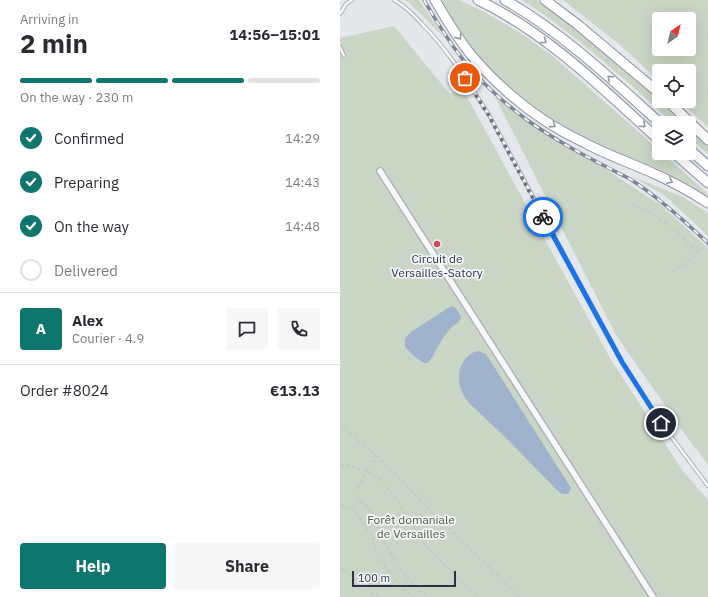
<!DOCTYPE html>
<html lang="en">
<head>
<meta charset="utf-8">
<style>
  :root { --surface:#fff; --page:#f7f7f7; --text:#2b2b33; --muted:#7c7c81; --line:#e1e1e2; --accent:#0f766e }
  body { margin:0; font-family:"IBM Plex Sans",sans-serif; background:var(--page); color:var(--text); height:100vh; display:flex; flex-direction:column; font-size:15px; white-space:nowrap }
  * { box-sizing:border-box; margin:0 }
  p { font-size:13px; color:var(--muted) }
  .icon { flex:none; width:22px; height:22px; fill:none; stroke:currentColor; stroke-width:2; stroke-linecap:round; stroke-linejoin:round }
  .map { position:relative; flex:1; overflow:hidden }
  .sheet { display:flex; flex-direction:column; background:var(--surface); width:340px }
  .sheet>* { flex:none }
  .needle { width:26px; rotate:34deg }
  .fabs { position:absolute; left:312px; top:12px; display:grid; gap:8px }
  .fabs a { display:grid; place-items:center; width:44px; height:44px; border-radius:4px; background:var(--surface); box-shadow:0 4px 16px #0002; font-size:20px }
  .scale { position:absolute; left:12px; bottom:10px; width:104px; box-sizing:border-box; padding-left:4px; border:2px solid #2b3445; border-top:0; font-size:11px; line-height:14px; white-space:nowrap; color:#2b3445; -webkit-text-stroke:3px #f4f6f9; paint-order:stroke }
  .pin { position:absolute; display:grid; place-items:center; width:34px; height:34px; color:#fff; margin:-17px; border:2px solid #fff; border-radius:50%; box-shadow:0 1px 4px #0007 }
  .courier { position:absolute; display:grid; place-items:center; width:40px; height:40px; margin:-20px; border:3px solid #1a73e8; border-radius:50%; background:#fff; color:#222; box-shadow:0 1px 5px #0007 }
  .headline em { font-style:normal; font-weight:800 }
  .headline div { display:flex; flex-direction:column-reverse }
  .headline { display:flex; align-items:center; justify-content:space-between; height:68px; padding:0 20px }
  h1 { font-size:26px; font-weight:800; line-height:30px }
  .bar { display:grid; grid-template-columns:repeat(4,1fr); gap:6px 4px; align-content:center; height:48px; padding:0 20px }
  .bar i { height:5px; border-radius:3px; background:var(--line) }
  .bar .selected { background:var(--accent) }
  .bar p { grid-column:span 4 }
  .line { display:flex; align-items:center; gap:10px; padding:0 20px; border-top:1px solid var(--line) }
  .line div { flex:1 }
  .round { display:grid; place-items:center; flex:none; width:42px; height:42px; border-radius:4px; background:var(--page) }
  ol { padding:0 20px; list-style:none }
  li { display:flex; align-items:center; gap:12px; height:44px }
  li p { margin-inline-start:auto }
  li .icon { padding:4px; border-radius:50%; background:var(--accent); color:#fff; stroke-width:4 }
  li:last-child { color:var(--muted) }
  li i { width:22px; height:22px; border:2px solid var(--line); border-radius:50% }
  .button { display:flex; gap:8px; margin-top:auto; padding:8px 20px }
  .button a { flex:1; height:46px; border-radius:4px; background:var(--accent); color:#fff; font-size:16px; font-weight:800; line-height:46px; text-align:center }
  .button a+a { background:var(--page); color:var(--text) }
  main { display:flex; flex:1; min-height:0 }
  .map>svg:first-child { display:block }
  .green { fill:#c9d6c5; fill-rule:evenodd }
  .water { fill:#9fb4cc }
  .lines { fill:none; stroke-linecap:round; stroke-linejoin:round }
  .service-casing { stroke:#a9aeb7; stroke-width:4.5 }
  .minor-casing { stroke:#a9aeb7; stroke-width:8 }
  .trunk-casing { stroke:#8b94a3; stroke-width:11 }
  .path { stroke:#c2c5cb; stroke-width:1.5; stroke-dasharray:3 3; stroke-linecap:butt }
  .service { stroke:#f7f8fa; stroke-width:2.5 }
  .minor { stroke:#f7f8fa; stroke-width:5.5 }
  .trunk { stroke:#fff; stroke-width:9 }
  .rail-casing { stroke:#7d8696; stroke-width:3.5 }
  .rail { stroke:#f4f6f9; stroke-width:2; stroke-dasharray:6; stroke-linecap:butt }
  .oneway { stroke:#959aa2 }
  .done { stroke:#6c737f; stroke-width:4; stroke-dasharray:0 7.2 }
  .route { stroke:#1a73e8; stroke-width:5 }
  .poi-dot { fill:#d1495b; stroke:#f4f6f9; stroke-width:1.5 }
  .labels { text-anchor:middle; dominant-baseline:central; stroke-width:3.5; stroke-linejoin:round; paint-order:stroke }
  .poi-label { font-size:12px; fill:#2b3445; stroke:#f4f6f9 }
  .park-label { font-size:12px; fill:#3f6138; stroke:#f4f6f9 }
</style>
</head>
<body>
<main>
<section class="sheet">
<div class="headline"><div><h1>2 min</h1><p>Arriving in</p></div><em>14:56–15:01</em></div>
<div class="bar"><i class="selected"></i><i class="selected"></i><i class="selected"></i><i></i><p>On the way · 230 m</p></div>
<ol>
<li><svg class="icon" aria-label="check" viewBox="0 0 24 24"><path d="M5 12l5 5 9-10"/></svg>Confirmed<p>14:29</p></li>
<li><svg class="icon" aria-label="check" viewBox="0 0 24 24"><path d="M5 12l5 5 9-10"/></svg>Preparing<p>14:43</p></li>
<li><svg class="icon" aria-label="check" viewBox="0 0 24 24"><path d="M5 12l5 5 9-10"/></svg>On the way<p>14:48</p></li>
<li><i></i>Delivered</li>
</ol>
<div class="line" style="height:72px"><b class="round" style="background:var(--accent);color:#fff">A</b><div><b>Alex</b><p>Courier · 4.9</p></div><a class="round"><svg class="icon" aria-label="chat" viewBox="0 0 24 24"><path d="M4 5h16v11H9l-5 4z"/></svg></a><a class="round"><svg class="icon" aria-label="phone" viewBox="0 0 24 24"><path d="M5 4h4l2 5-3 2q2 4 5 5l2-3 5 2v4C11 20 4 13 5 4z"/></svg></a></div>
<div class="line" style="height:52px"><div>Order #8024</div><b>€13.13</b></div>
<div class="button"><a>Help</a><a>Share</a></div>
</section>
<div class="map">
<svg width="368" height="597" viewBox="0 0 368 597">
  <rect width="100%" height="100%" fill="#e4e7ec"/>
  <path class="green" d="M 64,0 L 79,0 L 103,36 L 67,1 Z
    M 102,0 L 119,0 L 146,13 L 177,31 L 210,54 L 225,67 L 319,150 L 319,153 L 322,153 L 367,193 L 366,195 C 351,186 336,177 321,170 C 296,159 270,151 245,139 C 196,115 153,79 121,34 C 113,24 109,11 102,0 Z
    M 182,0 L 197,0 L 226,21 L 290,74 L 319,99 L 319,101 L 321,101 L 345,123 L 333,123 C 284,79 238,36 182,0 Z
    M 223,0 L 368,0 L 368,127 L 340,101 L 349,101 L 349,71 L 319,71 L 319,81 L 279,44 ZM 319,19 L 349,19 L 349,49 L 319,49 Z
    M 54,26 L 114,99 L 111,93 L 122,88 L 270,358 L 342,470 L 368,500 L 368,597 L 0,597 L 0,38 Z
    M 155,97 L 322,206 L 368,248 L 368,465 L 347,437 L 276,335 Z
    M 349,127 L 368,146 L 368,154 L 349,137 Z
    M 293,177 L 343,197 L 368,213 L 368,236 L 324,195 Z"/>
  <path class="water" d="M 112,306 L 116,308 L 121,317 C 119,324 116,323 111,328 C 107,332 103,338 100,343 C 97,347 91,362 87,363 C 81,364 69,351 65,347 L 65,338 L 72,331 L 108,308 Z
    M 138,351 L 146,354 L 231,488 L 228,494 L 222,494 L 218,491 L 165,437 L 129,403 C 125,398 121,392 120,386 C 116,372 123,354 138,351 Z"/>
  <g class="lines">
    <defs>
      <path id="service" d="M 54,0 C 65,6 74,15 82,24 C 109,51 129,84 149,115 L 282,362 L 321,423 L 368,486
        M 0,14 L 6,4 L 12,0
        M 0,47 L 4,56"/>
      <path id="minor" d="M 40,171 L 313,597"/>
      <path id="trunk" d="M 95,0 C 106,19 118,39 132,56 C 163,92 202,123 245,143 C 267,155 291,163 315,174 C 333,182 351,192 368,203
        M 138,0 C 207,33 263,89 319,140
        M 165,0 C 223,33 271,79 320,123
        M 205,0 L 237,24 L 319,93
        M 328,101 L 368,140
        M 349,149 L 368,166
        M 334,153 L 368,183"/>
    </defs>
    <use href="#service" class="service-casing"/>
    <use href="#minor" class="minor-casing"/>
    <use href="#trunk" class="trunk-casing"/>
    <path class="path" d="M 293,204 L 304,210 L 310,212 L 316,216 L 337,232 L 353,248 L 359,250 L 364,248
      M 333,271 L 345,264 L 368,244
      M 0,425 L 35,454 L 119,538 L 179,597
      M 35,454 L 34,462 L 26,471 L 17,490 L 19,501 L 27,506 L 41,532 L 43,541 L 67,578 L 87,597
      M 0,465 L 8,465 L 26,471 L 40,479 L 55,497 L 86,547 L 138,597
      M 0,505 L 14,510 L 32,536 L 36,552 L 45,566 L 65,591 L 73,597
      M 0,568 L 8,573 L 18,582 L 19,589 L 39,597"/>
    <use href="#service" class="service"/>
    <use href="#minor" class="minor"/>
    <use href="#trunk" class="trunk"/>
    <defs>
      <path id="rail" d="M 84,0 C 96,21 109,42 124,61 C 142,83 164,103 187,120 C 219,143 255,161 290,179 C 318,197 343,220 368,243"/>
    </defs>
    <use href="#rail" class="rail-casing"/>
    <use href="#rail" class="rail"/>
  </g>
  <defs><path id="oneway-chevron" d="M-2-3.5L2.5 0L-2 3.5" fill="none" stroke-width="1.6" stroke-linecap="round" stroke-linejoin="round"/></defs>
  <g class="oneway">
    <use href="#oneway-chevron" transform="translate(119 37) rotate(55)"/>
    <use href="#oneway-chevron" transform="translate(204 41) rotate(37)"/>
    <use href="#oneway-chevron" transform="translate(270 78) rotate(-138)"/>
    <use href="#oneway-chevron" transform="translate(213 125) rotate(33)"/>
    <use href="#oneway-chevron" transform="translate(303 125) rotate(42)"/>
    <use href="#oneway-chevron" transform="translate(330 181) rotate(27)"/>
  </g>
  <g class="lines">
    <path class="done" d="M 125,78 L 149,116 L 203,217"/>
    <path class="route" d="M 203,217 L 282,362 L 321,423"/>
  </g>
  <circle class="poi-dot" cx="97" cy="244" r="4"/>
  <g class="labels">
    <g class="poi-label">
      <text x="97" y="258">Circuit de<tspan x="97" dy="14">Versailles-Satory</tspan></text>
    </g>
    <g class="park-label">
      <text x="71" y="519">Forêt domaniale<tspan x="71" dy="14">de Versailles</tspan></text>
    </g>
  </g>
</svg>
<div class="fabs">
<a><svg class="needle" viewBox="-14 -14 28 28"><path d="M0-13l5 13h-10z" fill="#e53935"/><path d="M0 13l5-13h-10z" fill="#7c7c81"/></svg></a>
<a><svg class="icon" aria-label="locate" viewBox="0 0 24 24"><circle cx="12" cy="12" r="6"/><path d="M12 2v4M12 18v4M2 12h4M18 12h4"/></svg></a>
<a><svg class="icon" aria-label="layers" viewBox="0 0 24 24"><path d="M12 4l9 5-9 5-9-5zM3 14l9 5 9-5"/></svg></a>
</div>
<div class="scale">100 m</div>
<div class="pin" style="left:125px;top:78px;background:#ea580c"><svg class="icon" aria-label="bag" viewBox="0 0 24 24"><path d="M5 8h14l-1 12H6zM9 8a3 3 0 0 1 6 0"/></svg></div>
<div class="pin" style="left:321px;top:423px;background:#1f2937"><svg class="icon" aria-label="home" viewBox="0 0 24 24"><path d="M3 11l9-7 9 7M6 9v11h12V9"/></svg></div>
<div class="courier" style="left:203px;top:217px"><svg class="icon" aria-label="bike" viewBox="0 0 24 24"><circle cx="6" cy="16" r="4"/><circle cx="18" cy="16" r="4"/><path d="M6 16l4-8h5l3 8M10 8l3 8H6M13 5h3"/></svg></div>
</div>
</main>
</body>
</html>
